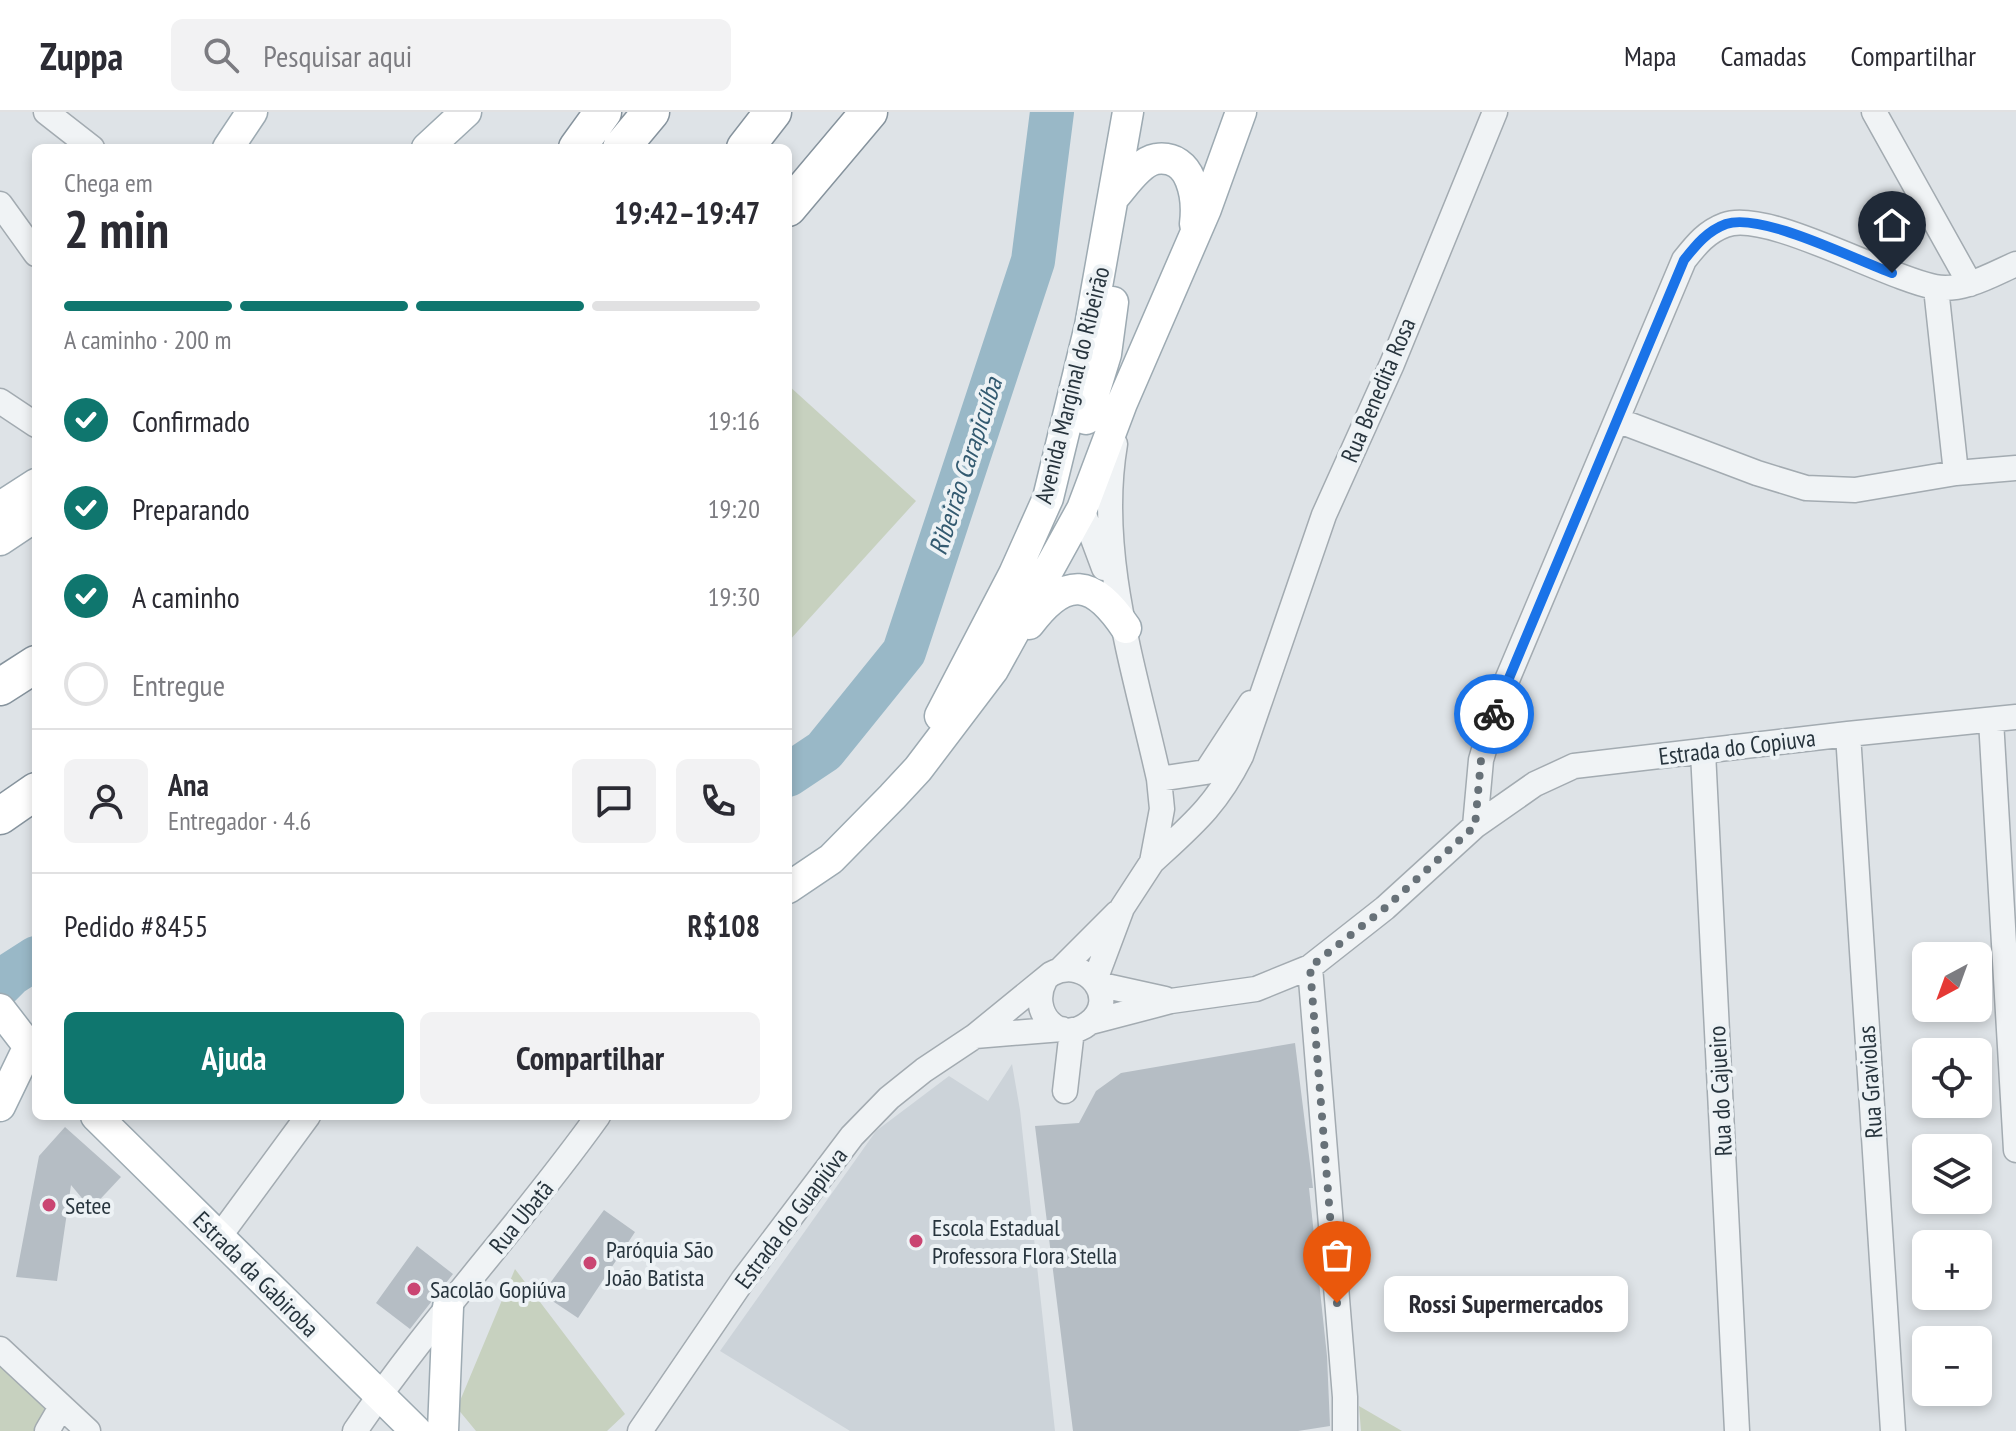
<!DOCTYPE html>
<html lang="pt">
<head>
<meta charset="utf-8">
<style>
  :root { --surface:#fff; --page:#f2f2f3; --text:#2b2b33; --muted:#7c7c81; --line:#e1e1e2; --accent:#0f766e }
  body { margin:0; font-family:"PT Sans Narrow",sans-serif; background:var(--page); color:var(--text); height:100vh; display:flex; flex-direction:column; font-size:30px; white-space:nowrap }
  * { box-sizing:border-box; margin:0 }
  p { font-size:26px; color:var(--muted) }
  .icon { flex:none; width:44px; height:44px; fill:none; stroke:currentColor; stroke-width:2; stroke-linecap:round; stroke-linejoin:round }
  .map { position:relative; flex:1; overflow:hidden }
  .side { position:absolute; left:32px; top:32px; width:760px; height:976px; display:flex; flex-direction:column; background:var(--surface); border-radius:12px; box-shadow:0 4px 12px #0003 }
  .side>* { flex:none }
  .needle { width:52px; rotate:221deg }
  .buttons { position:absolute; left:1912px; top:830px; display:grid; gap:16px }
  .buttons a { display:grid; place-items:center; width:80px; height:80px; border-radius:12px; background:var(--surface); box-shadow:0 4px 12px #0003; font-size:40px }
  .pin { position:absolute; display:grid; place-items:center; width:68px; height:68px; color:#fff; margin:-82px -34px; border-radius:50% 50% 50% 0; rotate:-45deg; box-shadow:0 0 8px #0007 }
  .pin .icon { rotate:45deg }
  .courier { position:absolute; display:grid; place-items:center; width:80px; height:80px; margin:-40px; border:6px solid #1a73e8; border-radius:50%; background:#fff; color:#222; box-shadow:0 2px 10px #0007 }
  .bubble { position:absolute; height:56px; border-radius:12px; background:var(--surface); box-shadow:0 4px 12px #0003; font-size:26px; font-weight:700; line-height:56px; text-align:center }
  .head em { font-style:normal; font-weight:700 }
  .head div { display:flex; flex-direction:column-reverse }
  .head { display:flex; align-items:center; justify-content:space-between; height:136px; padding:0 32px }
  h1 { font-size:52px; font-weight:700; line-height:60px }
  .bar { display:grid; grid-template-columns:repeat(4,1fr); gap:12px 8px; align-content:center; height:96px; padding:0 32px }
  .bar i { height:10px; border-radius:6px; background:var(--line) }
  .bar .selected { background:var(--accent) }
  .bar p { grid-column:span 4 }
  .line { display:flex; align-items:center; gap:20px; padding:0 32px; border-top:2px solid var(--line) }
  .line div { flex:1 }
  .round { display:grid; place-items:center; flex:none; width:84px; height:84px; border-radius:12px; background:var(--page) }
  ol { padding:0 32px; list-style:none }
  li { display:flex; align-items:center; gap:24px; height:88px }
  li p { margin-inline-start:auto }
  li .icon { padding:8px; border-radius:50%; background:var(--accent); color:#fff; stroke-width:4 }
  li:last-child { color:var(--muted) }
  li i { width:44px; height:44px; border:4px solid var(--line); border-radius:50% }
  .primary-button { display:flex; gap:16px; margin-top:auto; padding:16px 32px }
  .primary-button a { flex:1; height:92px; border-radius:12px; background:var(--accent); color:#fff; font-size:32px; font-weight:700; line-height:92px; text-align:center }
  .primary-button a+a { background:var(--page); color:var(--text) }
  header { display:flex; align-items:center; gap:48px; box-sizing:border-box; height:112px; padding:0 40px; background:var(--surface); border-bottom:2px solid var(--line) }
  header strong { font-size:38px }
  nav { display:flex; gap:44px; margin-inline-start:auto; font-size:28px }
  .search { width:560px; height:72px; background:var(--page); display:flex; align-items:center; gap:20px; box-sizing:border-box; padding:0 28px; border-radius:12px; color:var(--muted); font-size:30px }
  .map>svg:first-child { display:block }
  .built { fill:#ccd3d9 }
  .green { fill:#c7d1bf }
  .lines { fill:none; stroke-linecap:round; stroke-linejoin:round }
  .river { stroke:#99b8c7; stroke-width:44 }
  .building { fill:#b5bdc4 }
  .minor-casing { stroke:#a3abb1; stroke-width:27 }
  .major-casing { stroke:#9daab2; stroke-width:33 }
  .highway-casing { stroke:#86939d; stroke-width:39 }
  .minor { stroke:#f0f3f5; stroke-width:24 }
  .major { stroke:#fff; stroke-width:30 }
  .highway { stroke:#fff; stroke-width:36 }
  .done { stroke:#677178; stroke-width:8; stroke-dasharray:0 14.4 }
  .route { stroke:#1a73e8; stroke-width:10 }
  .poi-dot { fill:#ca4572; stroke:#edf2f5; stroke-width:3 }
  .labels { text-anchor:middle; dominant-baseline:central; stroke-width:8; stroke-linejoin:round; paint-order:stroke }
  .street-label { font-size:24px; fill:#27343d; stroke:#edf2f5 }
  .poi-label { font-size:24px; fill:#27343d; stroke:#edf2f5; text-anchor:start }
  .water-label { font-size:26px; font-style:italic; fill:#335a70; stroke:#edf2f5 }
</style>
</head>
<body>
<header>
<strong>Zuppa</strong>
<div class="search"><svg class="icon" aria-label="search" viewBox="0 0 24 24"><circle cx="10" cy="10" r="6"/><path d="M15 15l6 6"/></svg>Pesquisar aqui</div>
<nav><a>Mapa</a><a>Camadas</a><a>Compartilhar</a></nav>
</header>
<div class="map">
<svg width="2016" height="1319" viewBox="0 0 2016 1319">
  <rect width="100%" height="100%" fill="#dee3e7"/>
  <path class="built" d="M 1012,952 L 1020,998 L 1055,1319 L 850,1319 L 720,1239 L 876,1019 L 949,964 L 988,989 Z"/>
  <path class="green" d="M 788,273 L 916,389 L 788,530 Z
    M 515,1157 L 625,1302 L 607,1319 L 476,1319 L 457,1296 Z
    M 0,1253 L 48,1296 L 35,1319 L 0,1319 Z
    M 1359,1294 L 1402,1319 L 1361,1319 Z"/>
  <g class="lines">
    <path class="river" d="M 788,663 L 824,639 L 904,540 L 1033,149 L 1052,0
      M 0,873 L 11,862 L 36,846"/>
  </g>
  <path class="building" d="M 1295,931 L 1313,1076 L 1309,1076 L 1327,1244 L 1330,1314 L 1298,1319 L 1073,1319 L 1035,1014 L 1079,1011 L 1096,979 L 1121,961 Z
    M 65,1015 L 121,1065 L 91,1097 L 71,1073 L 57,1169 L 16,1165 L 39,1044 Z
    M 604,1098 L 635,1120 L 578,1206 L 542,1182 Z
    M 417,1134 L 453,1162 L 410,1217 L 376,1191 Z"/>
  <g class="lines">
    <defs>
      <path id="minor" d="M 46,0 L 92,36
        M 1874,0 L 1970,172
        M 0,92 L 36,142
        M 1936,176 L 1956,361
        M 0,289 L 36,313
        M 1617,308 L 1757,361 L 1806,376 L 1855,378 L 1956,361 L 2016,356
        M 1082,397 L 1104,456
        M 1991,608 L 2016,1038
        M 1848,622 L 1893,1319
        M 1703,640 L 1737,1319
        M 1159,667 L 1206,660 L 1251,591
        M 1475,714 L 1481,648 L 1499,587 L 1684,148 C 1696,133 1706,120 1725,113 C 1766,97 1886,166 1935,175 C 1963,180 1991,163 2016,152
        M 1152,750 C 1192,713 1216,694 1241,644 L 1324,403 L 1392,252 L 1495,0
        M 1310,855 L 1345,1285 L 1345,1319
        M 1060,858 L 1117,801
        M 1095,868 L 1122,796 L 1152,750 L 1162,697 L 1159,667 C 1135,558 1096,443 1115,332
        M 1097,872 L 1165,887
        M 1091,910 L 1171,889 L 1256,877 L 1310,855 L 1385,796 L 1475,714 L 1535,672 L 1574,654 L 1848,622 L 2016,605
        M 975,924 L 1062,917
        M 1065,979 L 1072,918
        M 219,1125 L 308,1004
        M 0,1237 L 88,1319
        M 47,1319 L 61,1295
        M 355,1319 C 429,1209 521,1112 598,1004
        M 640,1319 L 743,1168 L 852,1024 L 889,986 L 924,958 L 975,924 L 1051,862 C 1087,843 1120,887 1089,911 C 1059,935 1028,899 1045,868"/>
      <path id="major" d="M 228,36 L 252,0
        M 427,36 L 466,0
        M 1114,85 C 1125,73 1139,50 1156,47 C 1193,42 1198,87 1195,112
        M 1086,307 L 1106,242 L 1113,190
        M 0,395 L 36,372
        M 0,428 L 36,404
        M 1029,512 C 1066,463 1093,467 1126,516
        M 940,604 L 1014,462 L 1048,386 L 1090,214 L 1128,0
        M 788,776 L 831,747 L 892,685 L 918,657 L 993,558 L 1082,397 L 1122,291 L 1206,97 L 1241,0
        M 0,897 L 36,944
        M 0,994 L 28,936 L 36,929
        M 96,1004 L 416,1319
        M 443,1319 L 448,1195"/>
      <path id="highway" d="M 577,36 L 603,0
        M 621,36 L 651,0
        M 745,36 L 773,0
        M 788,96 L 869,0
        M 0,575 L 36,552
        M 0,704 L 36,679"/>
    </defs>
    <use href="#minor" class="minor-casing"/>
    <use href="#major" class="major-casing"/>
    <use href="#highway" class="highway-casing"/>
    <use href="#minor" class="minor"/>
    <use href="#major" class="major"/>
    <use href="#highway" class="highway"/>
  </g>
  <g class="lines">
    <path class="done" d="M 1337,1191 L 1310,855 L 1385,796 L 1475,714 L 1481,648 L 1494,602"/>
    <path class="route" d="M 1494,602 L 1684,148 C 1696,133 1707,119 1726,112 C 1762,100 1855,148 1892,161"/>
  </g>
  <g class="poi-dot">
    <circle cx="49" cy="1093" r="8"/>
    <circle cx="916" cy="1129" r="8"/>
    <circle cx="590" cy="1151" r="8"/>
    <circle cx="414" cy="1177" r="8"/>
  </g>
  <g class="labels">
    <g class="street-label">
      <text transform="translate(1072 273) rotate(-76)">Avenida Marginal do Ribeirão</text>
      <text transform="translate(1378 278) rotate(-67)">Rua Benedita Rosa</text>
      <text transform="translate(1737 635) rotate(-7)">Estrada do Copiuva</text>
      <text transform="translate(1870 970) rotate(-94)">Rua Graviolas</text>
      <text transform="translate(1720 979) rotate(-93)">Rua do Cajueiro</text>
      <text transform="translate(521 1105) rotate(-51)">Rua Ubatã</text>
      <text transform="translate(791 1106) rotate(-53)">Estrada do Guapiúva</text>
      <text transform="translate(256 1162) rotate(45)">Estrada da Gabiroba</text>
    </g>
    <g class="poi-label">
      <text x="65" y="1093">Setee</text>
      <text x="932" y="1115">Escola Estadual<tspan x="932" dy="28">Professora Flora Stella</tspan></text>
      <text x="606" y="1137">Paróquia São<tspan x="606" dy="28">João Batista</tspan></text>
      <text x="430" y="1177">Sacolão Gopiúva</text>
    </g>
    <g class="water-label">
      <text transform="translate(965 354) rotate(-72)">Ribeirão Carapicuíba</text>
    </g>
  </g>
</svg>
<div class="buttons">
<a><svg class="needle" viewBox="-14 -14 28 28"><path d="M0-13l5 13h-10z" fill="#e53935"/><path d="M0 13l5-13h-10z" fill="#7c7c81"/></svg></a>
<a><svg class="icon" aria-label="locate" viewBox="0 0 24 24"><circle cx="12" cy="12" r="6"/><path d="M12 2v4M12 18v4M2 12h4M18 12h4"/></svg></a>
<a><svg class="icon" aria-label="layers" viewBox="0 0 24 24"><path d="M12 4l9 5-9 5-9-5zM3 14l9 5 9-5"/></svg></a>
<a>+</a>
<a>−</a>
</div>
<div class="pin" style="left:1337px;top:1191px;background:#ea580c"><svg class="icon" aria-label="bag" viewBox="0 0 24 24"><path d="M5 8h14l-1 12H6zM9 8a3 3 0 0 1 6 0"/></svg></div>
<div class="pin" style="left:1892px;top:161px;background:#1f2937"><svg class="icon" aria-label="home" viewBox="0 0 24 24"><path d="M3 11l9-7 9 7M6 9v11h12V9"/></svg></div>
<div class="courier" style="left:1494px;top:602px"><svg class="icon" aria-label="bike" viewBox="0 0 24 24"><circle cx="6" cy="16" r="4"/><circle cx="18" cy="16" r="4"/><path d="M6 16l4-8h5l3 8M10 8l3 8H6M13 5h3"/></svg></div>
<div class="bubble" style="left:1384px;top:1164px;width:244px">Rossi Supermercados</div>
<section class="side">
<div class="head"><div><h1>2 min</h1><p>Chega em</p></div><em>19:42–19:47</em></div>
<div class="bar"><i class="selected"></i><i class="selected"></i><i class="selected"></i><i></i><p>A caminho · 200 m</p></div>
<ol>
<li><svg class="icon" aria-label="check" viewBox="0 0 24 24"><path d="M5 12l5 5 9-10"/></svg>Confirmado<p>19:16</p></li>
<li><svg class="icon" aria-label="check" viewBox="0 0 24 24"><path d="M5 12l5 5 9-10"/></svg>Preparando<p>19:20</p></li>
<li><svg class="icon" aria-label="check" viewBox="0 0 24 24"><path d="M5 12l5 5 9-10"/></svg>A caminho<p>19:30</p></li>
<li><i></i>Entregue</li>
</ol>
<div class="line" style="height:144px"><a class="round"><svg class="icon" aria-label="person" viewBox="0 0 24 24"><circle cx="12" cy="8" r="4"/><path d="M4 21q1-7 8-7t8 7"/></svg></a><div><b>Ana</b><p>Entregador · 4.6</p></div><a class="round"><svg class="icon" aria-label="chat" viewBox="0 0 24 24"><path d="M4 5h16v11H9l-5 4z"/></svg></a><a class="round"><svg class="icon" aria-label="phone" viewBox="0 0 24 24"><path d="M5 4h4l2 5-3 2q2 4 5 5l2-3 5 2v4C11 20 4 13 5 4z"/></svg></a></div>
<div class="line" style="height:104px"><div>Pedido #8455</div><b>R$108</b></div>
<div class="primary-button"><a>Ajuda</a><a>Compartilhar</a></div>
</section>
</div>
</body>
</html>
